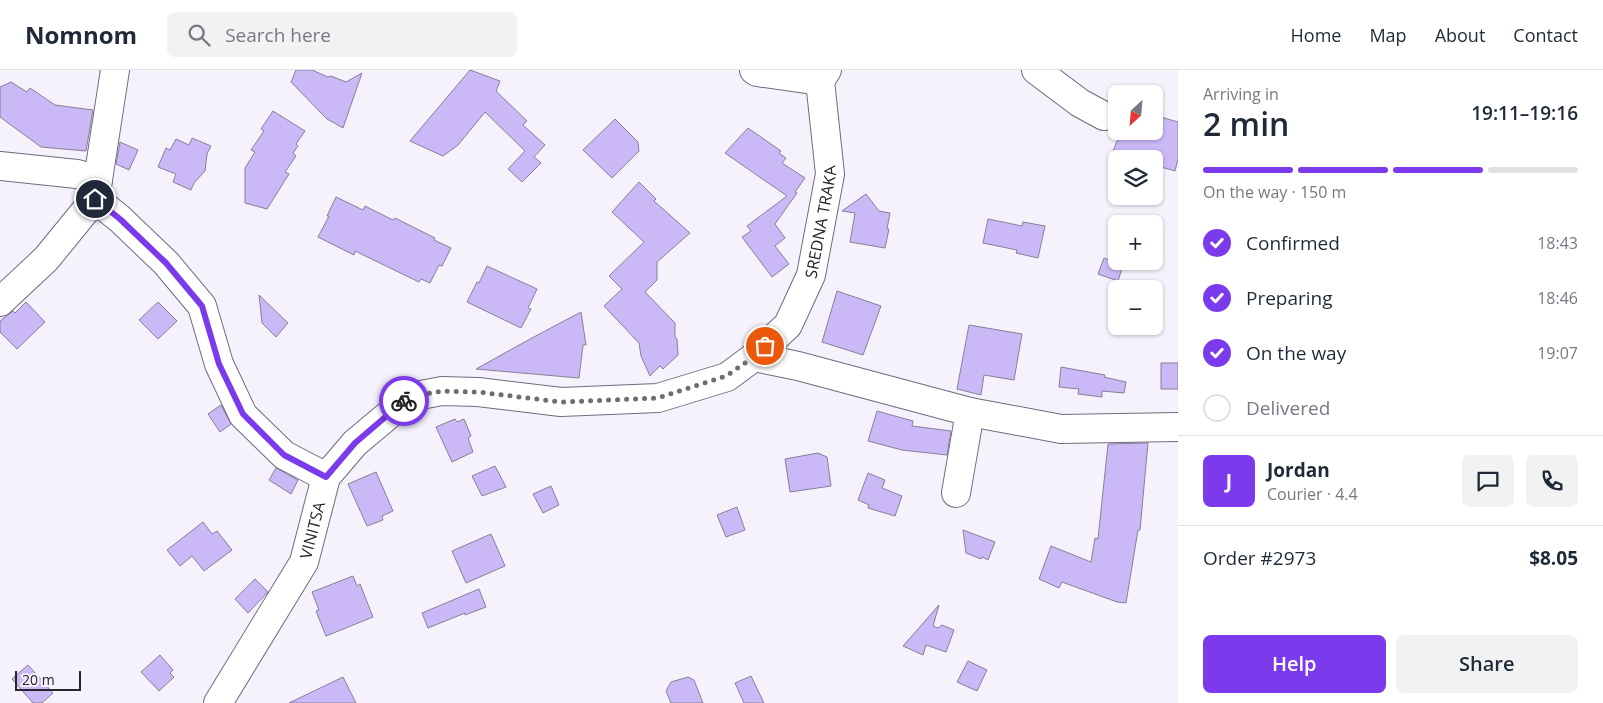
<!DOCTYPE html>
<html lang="en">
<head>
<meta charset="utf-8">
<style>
  :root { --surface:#fff; --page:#f2f2f3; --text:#1f2937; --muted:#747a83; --line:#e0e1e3; --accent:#7c3aed }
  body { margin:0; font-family:"Open Sans",sans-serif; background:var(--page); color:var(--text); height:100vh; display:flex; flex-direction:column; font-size:19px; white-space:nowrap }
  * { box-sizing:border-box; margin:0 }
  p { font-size:16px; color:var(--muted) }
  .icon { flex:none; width:28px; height:28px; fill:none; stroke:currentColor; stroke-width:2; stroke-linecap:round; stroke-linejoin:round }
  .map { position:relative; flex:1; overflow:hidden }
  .details { display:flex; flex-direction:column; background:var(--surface); width:425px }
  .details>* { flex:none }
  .needle { width:32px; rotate:206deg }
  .controls { position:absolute; left:1108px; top:15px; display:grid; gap:10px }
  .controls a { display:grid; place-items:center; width:55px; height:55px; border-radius:8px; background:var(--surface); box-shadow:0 1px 4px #0004; font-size:25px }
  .scale { position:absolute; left:15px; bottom:12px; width:66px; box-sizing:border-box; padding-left:5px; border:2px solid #26242d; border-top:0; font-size:14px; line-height:18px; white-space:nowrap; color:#26242d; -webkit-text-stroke:4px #f5f2fc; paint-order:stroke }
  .pin { position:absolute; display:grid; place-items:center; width:42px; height:42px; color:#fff; margin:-21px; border:2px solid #fff; border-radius:50%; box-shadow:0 1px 5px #0007 }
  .courier { position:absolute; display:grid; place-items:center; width:50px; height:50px; margin:-25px; border:4px solid #7c3aed; border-radius:50%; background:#fff; color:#222; box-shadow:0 1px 6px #0007 }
  .summary em { font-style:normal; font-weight:600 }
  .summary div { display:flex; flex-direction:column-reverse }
  .summary { display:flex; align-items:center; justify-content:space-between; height:85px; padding:0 25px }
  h1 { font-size:32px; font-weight:600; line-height:38px }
  .bar { display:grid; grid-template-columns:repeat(4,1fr); gap:8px 5px; align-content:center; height:60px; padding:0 25px }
  .bar i { height:6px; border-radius:4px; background:var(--line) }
  .bar .current { background:var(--accent) }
  .bar p { grid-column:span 4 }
  .line { display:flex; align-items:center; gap:12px; padding:0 25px; border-top:1px solid var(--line) }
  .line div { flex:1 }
  .round { display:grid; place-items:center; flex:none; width:52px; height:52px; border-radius:8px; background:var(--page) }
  ol { padding:0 25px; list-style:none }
  li { display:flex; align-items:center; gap:15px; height:55px }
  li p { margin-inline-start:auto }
  li .icon { padding:5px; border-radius:50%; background:var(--accent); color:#fff; stroke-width:4 }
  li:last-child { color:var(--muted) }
  li i { width:28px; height:28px; border:2px solid var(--line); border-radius:50% }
  .action { display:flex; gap:10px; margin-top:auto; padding:10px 25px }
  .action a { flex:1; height:58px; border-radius:8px; background:var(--accent); color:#fff; font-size:20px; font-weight:600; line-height:58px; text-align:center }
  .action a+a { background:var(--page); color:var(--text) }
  header { display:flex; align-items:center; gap:30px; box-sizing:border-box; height:70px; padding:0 25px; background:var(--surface); border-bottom:1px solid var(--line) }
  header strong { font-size:24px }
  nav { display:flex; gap:28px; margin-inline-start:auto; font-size:18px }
  .search { width:350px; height:45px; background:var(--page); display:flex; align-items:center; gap:12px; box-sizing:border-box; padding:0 18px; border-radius:8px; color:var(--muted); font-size:19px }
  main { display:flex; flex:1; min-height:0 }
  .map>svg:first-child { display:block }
  .building { fill:#cab9f6; stroke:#868096 }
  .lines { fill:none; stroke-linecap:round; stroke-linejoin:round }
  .minor-casing { stroke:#706a80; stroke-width:30 }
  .minor { stroke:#fff; stroke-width:28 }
  .done { stroke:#6e6c75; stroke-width:5; stroke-dasharray:0 9 }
  .route { stroke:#7c3aed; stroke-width:6 }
  .labels { text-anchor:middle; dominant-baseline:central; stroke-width:4.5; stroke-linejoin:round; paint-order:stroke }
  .street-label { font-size:16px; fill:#26242d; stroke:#f5f2fc }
</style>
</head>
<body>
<header>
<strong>Nomnom</strong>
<div class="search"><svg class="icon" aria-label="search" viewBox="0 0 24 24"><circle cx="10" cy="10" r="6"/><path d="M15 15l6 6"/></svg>Search here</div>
<nav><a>Home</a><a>Map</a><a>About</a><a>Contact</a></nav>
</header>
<main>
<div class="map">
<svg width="1178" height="633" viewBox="0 0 1178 633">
  <rect width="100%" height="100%" fill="#f5f2fc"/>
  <path class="building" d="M 296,0 L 312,0 L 328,7 L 331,6 L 346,12 L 362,3 L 343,58 L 327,49 L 291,12 Z
    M 470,0 L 500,11 L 496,21 L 527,51 L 523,55 L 545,75 L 534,87 L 541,93 L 522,112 L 508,99 L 525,81 L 485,42 L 458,75 L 443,86 L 410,71 Z
    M 11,12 L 27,22 L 30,18 L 55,35 L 93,40 L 86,81 L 41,77 L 0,47 L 0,17 Z
    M 273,41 L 305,61 L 296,74 L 298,76 L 293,83 L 296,86 L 285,102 L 289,104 L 267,139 L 245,133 L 245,98 L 255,82 L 251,80 L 264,61 L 261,59 Z
    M 1154,45 L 1178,52 L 1178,89 L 1175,101 L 1154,95 L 1154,89 L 1110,89 L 1117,71 L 1126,65 L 1127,61 L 1154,61 Z
    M 615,49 L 638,72 L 639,81 L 612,108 L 583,80 Z
    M 748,58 L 781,81 L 779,83 L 786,88 L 782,93 L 805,108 L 795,122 L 797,123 L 775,154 L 785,168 L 775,176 L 789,194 L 772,207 L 742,167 L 751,161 L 747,156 L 787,126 L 725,83 Z
    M 192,68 L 211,76 L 207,84 L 205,101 L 194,113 L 191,120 L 173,112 L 176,104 L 158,97 L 166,78 L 170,80 L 176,69 L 189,75 Z
    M 120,72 L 138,80 L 129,100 L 116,94 Z
    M 639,112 L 656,129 L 654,131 L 690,163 L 657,192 L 657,210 L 645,222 L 675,253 L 675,267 L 677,269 L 678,285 L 663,299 L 660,296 L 650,306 L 641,286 L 639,273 L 604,236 L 622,219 L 609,206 L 644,172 L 612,142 Z
    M 866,124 L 879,141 L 890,143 L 887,159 L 889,159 L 885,178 L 850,172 L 855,143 L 842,141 Z
    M 336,127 L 363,140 L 365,136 L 393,150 L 395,148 L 435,168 L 434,170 L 451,178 L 442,196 L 439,195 L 430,213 L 421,209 L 419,212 L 355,181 L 354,185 L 318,167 L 329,146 L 327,146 Z
    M 988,149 L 1022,156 L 1023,152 L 1045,156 L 1038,188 L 1016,183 L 1017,180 L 983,173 Z
    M 1104,188 L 1123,195 L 1118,211 L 1098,204 Z
    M 487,196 L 537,219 L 528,238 L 531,239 L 521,258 L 467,232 L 477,212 L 479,213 Z
    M 837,221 L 881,236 L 863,285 L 822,272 Z
    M 259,225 L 288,253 L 276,267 L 262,253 Z
    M 26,232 L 45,252 L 17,279 L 0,262 L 0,251 L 13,241 L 15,243 Z
    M 158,232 L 177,251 L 158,269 L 139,250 Z
    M 581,242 L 586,275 L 583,275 L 579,308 L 476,299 L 530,269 Z
    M 969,255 L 1022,264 L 1014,310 L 984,305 L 981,325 L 957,319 Z
    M 1161,293 L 1178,293 L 1178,319 L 1161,319 Z
    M 1061,297 L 1105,305 L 1104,307 L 1126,312 L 1124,323 L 1102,321 L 1102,327 L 1078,324 L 1079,319 L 1059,317 Z
    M 221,335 L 231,354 L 220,362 L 208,344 Z
    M 877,341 L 913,351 L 912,356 L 951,361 L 947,385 L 902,380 L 868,371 Z
    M 455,349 L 457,352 L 464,349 L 471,366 L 468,368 L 473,382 L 452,392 L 436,357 Z
    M 1148,373 L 1140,460 L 1138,460 L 1126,533 L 1117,532 L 1062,512 L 1059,518 L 1039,509 L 1051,476 L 1091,492 L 1095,468 L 1098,469 L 1108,374 Z
    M 818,383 L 827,387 L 831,416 L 790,422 L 785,389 Z
    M 495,396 L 506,417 L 482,426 L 472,406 Z
    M 276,398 L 298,410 L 291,424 L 269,410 Z
    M 376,402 L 393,441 L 382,446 L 383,450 L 367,456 L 348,414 Z
    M 868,403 L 885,410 L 882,418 L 902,426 L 895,446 L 868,438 L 869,435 L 858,430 Z
    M 551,416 L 559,435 L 543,443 L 533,424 Z
    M 737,437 L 745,460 L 726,467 L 717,445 Z
    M 203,452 L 212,464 L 217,461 L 232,480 L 204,501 L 192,486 L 180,496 L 167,480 Z
    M 963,460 L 995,472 L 988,490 L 982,487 L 981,489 L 966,483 Z
    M 491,464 L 505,496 L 466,513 L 452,481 Z
    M 353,506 L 357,516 L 360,514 L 373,547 L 326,566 L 316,541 L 319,540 L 312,522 Z
    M 255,509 L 268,522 L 248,543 L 235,529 Z
    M 479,519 L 486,537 L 465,545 L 465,543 L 428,558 L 422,543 Z
    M 939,535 L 933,556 L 938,558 L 942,555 L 954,560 L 946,582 L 926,575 L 923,585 L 903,576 Z
    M 160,585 L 173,600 L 170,603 L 174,607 L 159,621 L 141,602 Z
    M 968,591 L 987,600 L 977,621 L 957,612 Z
    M 28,595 L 53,623 L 42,633 L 33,633 L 12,609 Z
    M 751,606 L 764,633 L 744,633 L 735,613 Z
    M 343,607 L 356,633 L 289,633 Z
    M 688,607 L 694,610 L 703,633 L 671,633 L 666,621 L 671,612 Z"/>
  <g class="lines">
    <defs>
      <g id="minor">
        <path d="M 754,0 L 757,2 L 820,11"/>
        <path d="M 1036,0 L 1080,33 L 1104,46"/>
        <path d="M 0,96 L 77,104 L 98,110"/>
        <path d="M 95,129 L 120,149 L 166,193 L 202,236 L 219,294 L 243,345 L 284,385 L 326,407"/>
        <path d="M 0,232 L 46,189 L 95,129 L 115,0"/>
        <path d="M 754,287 L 798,296 L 970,342 L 1061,359 L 1178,357"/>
        <path d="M 956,423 L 970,342"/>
        <path id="s1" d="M 218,633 L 304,492 L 326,407 L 355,373 L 410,327 L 442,321 L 478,322 L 561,332 L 658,328 L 727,307 L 754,287 L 788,255 L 811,205 L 830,104 L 820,11 L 827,0"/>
      </g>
    </defs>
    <use href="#minor" class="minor-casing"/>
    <use href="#minor" class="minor"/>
  </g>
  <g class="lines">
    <path class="done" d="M 404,331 L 410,327 L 442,321 L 478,322 L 561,332 L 658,328 L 726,306 L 754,287 L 765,276"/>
    <path class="route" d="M 95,129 L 120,149 L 166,193 L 202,236 L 219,294 L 243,344 L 284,385 L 326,407 L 355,373 L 404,331"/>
  </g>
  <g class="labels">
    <g class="street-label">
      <text stroke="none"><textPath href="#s1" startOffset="880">SREDNA TRAKA</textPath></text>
      <text stroke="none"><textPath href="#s1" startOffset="198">VINITSA</textPath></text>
    </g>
  </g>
</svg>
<div class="controls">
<a><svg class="needle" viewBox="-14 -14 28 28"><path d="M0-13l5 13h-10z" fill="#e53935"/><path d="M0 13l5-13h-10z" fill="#747a83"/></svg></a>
<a><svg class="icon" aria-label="layers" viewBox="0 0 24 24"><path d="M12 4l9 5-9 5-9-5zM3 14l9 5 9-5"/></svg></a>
<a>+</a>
<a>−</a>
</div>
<div class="scale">20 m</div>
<div class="pin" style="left:765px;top:276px;background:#ea580c"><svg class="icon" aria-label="bag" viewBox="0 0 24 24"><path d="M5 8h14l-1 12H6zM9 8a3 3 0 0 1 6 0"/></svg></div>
<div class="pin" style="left:95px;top:129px;background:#1f2937"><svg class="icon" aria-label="home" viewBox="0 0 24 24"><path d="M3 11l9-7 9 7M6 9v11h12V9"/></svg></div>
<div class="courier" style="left:404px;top:331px"><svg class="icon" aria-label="bike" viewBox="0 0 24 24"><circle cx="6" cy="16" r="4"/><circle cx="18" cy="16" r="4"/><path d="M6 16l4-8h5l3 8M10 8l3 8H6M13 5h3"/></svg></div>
</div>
<section class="details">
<div class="summary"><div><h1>2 min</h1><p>Arriving in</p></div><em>19:11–19:16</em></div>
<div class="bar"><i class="current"></i><i class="current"></i><i class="current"></i><i></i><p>On the way · 150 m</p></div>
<ol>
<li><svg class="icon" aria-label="check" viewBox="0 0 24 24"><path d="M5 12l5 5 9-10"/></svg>Confirmed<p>18:43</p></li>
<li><svg class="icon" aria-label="check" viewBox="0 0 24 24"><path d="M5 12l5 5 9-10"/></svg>Preparing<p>18:46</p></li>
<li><svg class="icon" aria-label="check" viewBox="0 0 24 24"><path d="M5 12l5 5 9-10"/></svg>On the way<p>19:07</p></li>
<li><i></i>Delivered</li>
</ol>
<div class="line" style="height:90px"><b class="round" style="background:var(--accent);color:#fff">J</b><div><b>Jordan</b><p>Courier · 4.4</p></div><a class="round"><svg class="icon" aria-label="chat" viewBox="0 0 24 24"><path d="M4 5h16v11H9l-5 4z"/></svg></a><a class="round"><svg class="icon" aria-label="phone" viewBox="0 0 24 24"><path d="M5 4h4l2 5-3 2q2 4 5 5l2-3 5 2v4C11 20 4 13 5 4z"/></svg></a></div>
<div class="line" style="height:65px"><div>Order #2973</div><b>$8.05</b></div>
<div class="action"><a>Help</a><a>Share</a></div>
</section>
</main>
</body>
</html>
